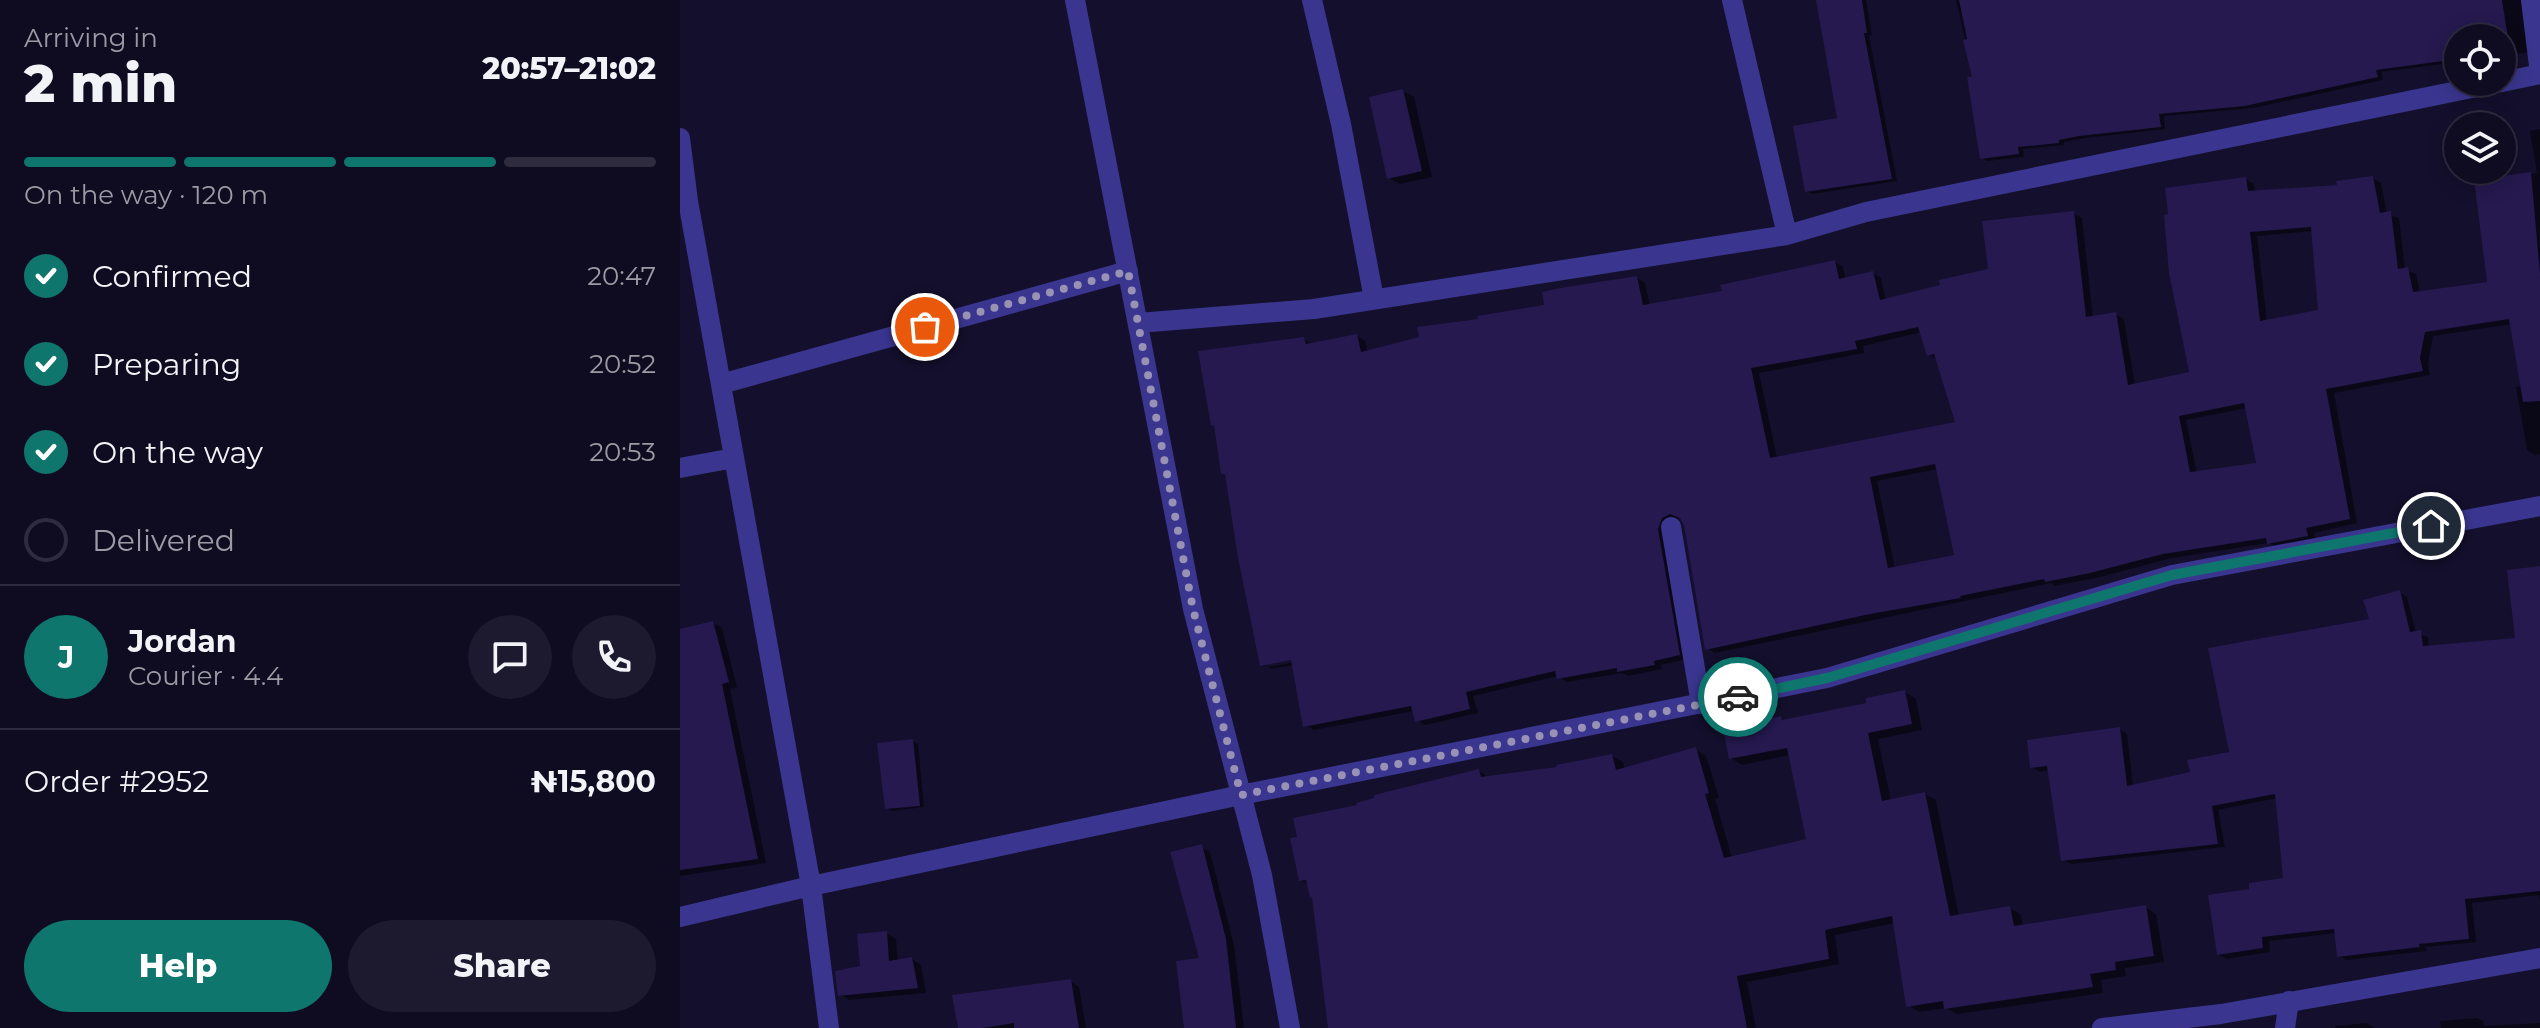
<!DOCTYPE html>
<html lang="en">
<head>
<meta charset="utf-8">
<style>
  :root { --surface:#0f0b21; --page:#1d192e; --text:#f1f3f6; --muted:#9b9ba5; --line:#2f2b3f; --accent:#0f766e }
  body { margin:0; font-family:Montserrat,sans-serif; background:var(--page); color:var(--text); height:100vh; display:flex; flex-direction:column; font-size:30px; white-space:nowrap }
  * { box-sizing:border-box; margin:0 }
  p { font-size:26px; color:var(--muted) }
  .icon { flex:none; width:44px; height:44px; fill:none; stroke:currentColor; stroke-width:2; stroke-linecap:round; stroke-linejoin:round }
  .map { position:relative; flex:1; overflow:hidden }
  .sheet { display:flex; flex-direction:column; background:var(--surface); width:680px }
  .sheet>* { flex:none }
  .buttons { position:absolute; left:1764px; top:24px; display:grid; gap:16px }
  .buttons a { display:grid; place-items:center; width:72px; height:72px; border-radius:50%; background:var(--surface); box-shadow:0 4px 20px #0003,0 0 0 2px var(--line); font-size:40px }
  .pin { position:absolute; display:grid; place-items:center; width:68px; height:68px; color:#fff; margin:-34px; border:4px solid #fff; border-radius:50%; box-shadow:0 2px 8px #0007 }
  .courier { position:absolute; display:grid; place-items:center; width:80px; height:80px; margin:-40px; border:6px solid #0f766e; border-radius:50%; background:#fff; color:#222; box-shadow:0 2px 10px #0007 }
  .summary em { font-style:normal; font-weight:800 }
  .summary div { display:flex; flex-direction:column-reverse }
  .summary { display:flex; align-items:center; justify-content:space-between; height:136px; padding:0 24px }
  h1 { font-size:52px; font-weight:800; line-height:60px }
  .bar { display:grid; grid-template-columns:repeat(4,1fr); gap:12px 8px; align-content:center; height:96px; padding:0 24px }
  .bar i { height:10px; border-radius:6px; background:var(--line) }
  .bar .current { background:var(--accent) }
  .bar p { grid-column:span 4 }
  .line { display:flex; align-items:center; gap:20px; padding:0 24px; border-top:2px solid var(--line) }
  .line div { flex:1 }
  .round { display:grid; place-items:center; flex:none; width:84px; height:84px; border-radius:42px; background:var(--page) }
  ol { padding:0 24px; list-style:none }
  li { display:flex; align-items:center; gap:24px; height:88px }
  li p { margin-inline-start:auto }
  li .icon { padding:8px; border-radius:50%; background:var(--accent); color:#fff; stroke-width:4 }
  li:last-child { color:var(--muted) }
  li i { width:44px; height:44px; border:4px solid var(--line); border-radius:50% }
  .cta { display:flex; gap:16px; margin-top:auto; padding:16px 24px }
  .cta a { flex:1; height:92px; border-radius:48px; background:var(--accent); color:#fff; font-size:32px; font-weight:800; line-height:92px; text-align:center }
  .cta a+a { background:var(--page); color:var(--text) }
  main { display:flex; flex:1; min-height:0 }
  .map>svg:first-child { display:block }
  .shadow { fill:#0007; fill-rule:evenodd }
  .building { fill:#25194f; fill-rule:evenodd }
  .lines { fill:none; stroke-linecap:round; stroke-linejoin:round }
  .street { stroke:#3a368f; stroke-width:20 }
  .done { stroke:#9893b5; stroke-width:8; stroke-dasharray:0 14.4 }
  .route { stroke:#0f766e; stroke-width:10 }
</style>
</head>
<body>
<main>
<section class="sheet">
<div class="summary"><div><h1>2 min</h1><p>Arriving in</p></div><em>20:57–21:02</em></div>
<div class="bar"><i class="current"></i><i class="current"></i><i class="current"></i><i></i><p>On the way · 120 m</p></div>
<ol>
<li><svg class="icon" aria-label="check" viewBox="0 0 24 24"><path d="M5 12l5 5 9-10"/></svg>Confirmed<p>20:47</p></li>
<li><svg class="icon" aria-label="check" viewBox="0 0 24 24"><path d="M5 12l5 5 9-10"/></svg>Preparing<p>20:52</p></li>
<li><svg class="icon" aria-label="check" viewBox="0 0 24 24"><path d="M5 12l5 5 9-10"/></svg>On the way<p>20:53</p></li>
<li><i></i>Delivered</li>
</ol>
<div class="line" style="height:144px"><b class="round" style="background:var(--accent);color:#fff">J</b><div><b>Jordan</b><p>Courier · 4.4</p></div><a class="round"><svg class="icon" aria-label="chat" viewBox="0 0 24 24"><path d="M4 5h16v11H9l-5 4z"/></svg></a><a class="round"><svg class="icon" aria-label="phone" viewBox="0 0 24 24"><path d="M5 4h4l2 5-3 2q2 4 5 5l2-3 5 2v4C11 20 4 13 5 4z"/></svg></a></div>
<div class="line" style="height:104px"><div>Order #2952</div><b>₦15,800</b></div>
<div class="cta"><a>Help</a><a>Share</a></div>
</section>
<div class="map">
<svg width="1860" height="1028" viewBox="0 0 1860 1028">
  <rect width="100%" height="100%" fill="#140f2c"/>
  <path class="shadow" d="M 1152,0 L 1186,0 L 1192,35 L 1189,36 L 1217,181 L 1132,194 L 1127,191 L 1159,119 Z
    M 1276,0 L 1845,0 L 1849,52 L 1822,57 L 1822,38 L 1778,38 L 1778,62 L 1701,72 L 1703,80 L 1573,108 L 1484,116 L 1485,129 L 1406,138 L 1384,142 L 1384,145 L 1343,149 L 1344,157 L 1307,161 L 1302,158 L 1294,78 Z
    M 723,91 L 734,97 L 752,177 L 720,184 L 709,178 Z
    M 1860,129 L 1860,454 L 1855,455 L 1847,450 L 1836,387 L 1843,386 L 1832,324 L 1753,336 L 1748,364 L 1750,375 L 1654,393 L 1677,523 L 1634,533 L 1636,540 L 1597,548 L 1589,543 L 1492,558 L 1420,577 L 1375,586 L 1371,583 L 1035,653 L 1027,648 L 1003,519 L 999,518 L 990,522 L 1007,659 L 981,665 L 982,669 L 948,676 L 942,673 L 887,682 L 878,676 L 793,696 L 798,713 L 745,725 L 737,720 L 734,711 L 634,730 L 625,725 L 614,665 L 591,669 L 582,664 L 547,475 L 543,473 L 624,339 L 632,344 L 677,336 L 685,341 L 688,352 L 800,321 L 866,306 L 957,278 L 965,283 L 970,306 L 1044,293 L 1155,262 L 1163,267 L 1166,279 L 1193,273 L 1201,278 L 1206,301 L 1310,271 L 1393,213 L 1402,218 L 1413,318 L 1435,314 L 1444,319 L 1455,385 L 1511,374 L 1566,179 L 1574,184 L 1575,192 L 1659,187 L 1693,178 L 1701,183 L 1707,214 L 1719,218 L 1725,270 L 1736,274 L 1740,293 L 1809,283 L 1796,181 L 1857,173 L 1850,131 ZM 1633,231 L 1640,312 L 1587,322 L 1577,236 ZM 1242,332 L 1249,355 L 1258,360 L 1277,423 L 1097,458 L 1079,373 L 1184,353 L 1183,346 ZM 1567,408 L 1578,465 L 1517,473 L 1506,420 ZM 1258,469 L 1277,556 L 1215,569 L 1197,481 ZM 620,657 L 621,661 L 587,667 L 587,663 Z
    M 1860,568 L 1860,902 L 1859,895 L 1792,903 L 1796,942 L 1746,947 L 1747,951 L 1666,960 L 1659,956 L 1656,933 L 1589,941 L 1590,952 L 1546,959 L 1538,954 L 1572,890 L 1606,879 L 1597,798 L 1538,810 L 1545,847 L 1391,864 L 1383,860 L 1369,770 L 1360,772 L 1352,767 L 1439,729 L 1447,734 L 1453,786 L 1512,774 L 1552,754 L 1719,592 L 1727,597 L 1736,633 L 1748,637 L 1749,648 L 1837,640 Z
    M 33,623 L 42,628 L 57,687 L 50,689 L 86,863 L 0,876 L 0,631 Z
    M 1225,692 L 1236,699 L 1242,730 L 1198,739 L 1211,801 L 1245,794 L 1256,800 L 1279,917 L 1330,908 L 1341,915 L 1343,927 L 1465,907 L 1476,914 L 1484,962 L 1445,968 L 1446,976 L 1421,980 L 1423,993 L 1277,1014 L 1266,1008 L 1239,1012 L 1228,1005 L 1215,923 L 1155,935 L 1159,964 L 1067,982 L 1076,1028 L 650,1028 L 634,898 L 629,885 L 620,880 L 680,806 L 799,771 L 810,778 L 879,769 L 932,756 L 943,762 L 945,769 L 1015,749 L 1026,756 L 1039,798 L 1035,799 L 1052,858 L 1128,841 L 1110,755 L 1062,765 L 1051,758 L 1100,718 L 1106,721 L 1189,704 Z
    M 233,741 L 238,744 L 244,807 L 212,811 L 207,808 Z
    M 521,847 L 530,852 L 554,945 L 564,1028 L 506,1028 L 522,960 Z
    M 206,933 L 216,939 L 218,962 L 232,959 L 241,965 L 246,993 L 169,1000 L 160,994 Z
    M 390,981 L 399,987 L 406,1028 L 280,1028 Z
    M 1797,1018 L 1803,1021 L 1804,1026 L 1860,1023 L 1860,1028 L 1761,1028 L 1760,1021 Z
    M 1687,1023 L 1694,1028 L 1655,1028 L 1655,1026 Z"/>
  <path class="building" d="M 1136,0 L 1182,0 L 1187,33 L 1184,33 L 1212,179 L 1125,192 L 1113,126 L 1157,118 Z
    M 1279,0 L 1822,0 L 1830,51 L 1822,53 L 1822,38 L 1778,38 L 1778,59 L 1696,70 L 1698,77 L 1565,106 L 1479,114 L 1481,127 L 1399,136 L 1379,140 L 1379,143 L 1338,147 L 1339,154 L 1300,159 L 1287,77 L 1292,77 L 1283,40 L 1287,39 Z
    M 723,89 L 742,171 L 707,179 L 689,97 Z
    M 1851,172 L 1860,274 L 1860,401 L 1843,402 L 1829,319 L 1745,332 L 1740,358 L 1743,371 L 1646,389 L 1670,519 L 1626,528 L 1628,536 L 1587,544 L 1586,538 L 1483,554 L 1410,573 L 1365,582 L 1364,579 L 1280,596 L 1281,598 L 1190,614 L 1025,650 L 1004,525 L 1000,518 L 990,514 L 982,518 L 978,529 L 1000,655 L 974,661 L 975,665 L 937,672 L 937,668 L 877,679 L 875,671 L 786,692 L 790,709 L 735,722 L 731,706 L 623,727 L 611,660 L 580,666 L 558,558 L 545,474 L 541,474 L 534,425 L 531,426 L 518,351 L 624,337 L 626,344 L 677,334 L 681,352 L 739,337 L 737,327 L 798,319 L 797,316 L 864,305 L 862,292 L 880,288 L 957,276 L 963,305 L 1042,291 L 1040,285 L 1155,260 L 1159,279 L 1193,271 L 1200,300 L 1260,285 L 1259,280 L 1308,269 L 1302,221 L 1394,211 L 1406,317 L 1436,312 L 1448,385 L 1509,372 L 1489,273 L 1484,215 L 1488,214 L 1485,188 L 1566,177 L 1568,191 L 1657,185 L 1656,181 L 1693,176 L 1700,213 L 1711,211 L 1718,269 L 1728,267 L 1733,292 L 1807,282 L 1794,180 ZM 1631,227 L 1638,310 L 1580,321 L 1570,232 ZM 1238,327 L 1247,356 L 1254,354 L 1275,422 L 1090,458 L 1071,368 L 1177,349 L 1175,341 ZM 1564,403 L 1576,463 L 1510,472 L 1499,416 ZM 1255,464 L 1274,555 L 1208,568 L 1190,477 Z
    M 1860,566 L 1860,891 L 1785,899 L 1789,939 L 1739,944 L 1740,947 L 1657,957 L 1654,929 L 1582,937 L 1583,948 L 1537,955 L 1528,895 L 1569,889 L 1569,883 L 1603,878 L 1595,794 L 1532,806 L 1538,844 L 1381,861 L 1367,766 L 1350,768 L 1347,740 L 1440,727 L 1447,786 L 1510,772 L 1507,760 L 1549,752 L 1528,648 L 1689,619 L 1683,600 L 1720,590 L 1730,632 L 1741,630 L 1743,646 L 1835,638 L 1827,570 Z
    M 33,621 L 49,682 L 42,684 L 78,859 L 0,870 L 0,629 Z
    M 1225,690 L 1232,724 L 1188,733 L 1202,801 L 1245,792 L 1270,916 L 1330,906 L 1334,926 L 1466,905 L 1474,956 L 1435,962 L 1436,970 L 1410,974 L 1413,987 L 1264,1009 L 1263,1001 L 1226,1007 L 1212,916 L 1145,930 L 1149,959 L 1057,976 L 1067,1028 L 648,1028 L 632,897 L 630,898 L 626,880 L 619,881 L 610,838 L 617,837 L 613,818 L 677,805 L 676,803 L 694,798 L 694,795 L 799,769 L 801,777 L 877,767 L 876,765 L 932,754 L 936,770 L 1016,747 L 1029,793 L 1025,794 L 1044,858 L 1126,839 L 1107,748 L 1049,759 L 1043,728 L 1101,716 L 1102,720 L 1186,703 L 1186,698 Z
    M 233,739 L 240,806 L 205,809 L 197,743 Z
    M 522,844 L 546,939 L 556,1028 L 504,1028 L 496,961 L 519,958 L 490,852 Z
    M 207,931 L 209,961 L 232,957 L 238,988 L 158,996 L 155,971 L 180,966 L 177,934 Z
    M 391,979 L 399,1028 L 334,1028 L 334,1023 L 303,1028 L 278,1028 L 272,995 Z"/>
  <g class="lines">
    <path class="street" d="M 395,0 L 513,609 L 582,875 L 610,1028
      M 632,0 L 661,124 L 694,299
      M 1052,0 L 1107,235
      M 1851,0 L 1860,74
      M 1822,82 L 1860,74
      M 0,138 L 8,201 L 131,886 L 149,1028
      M 458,323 L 634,309 L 1107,235 L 1186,212 L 1821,82
      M 41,384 L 448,271
      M 0,468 L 54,458
      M 991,527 L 1021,704
      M 0,917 L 131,886 L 561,795 L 1147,678 L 1492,575 L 1860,506
      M 1422,1028 L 1541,1014 L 1860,958
      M 1605,1028 L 1609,1001"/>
  </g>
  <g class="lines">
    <path class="done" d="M 245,327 L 448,271 L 513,609 L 561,795 L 1058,697"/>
    <path class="route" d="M 1058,697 L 1147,678 L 1492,575 L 1751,526"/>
  </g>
</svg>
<div class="buttons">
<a><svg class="icon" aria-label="locate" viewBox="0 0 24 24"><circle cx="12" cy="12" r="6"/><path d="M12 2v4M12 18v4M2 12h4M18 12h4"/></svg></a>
<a><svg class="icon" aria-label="layers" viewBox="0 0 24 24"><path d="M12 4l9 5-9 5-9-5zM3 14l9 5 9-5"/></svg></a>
</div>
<div class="pin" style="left:245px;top:327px;background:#ea580c"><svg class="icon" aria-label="bag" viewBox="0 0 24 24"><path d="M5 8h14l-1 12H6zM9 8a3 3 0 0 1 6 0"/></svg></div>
<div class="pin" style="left:1751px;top:526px;background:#1f2937"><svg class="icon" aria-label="home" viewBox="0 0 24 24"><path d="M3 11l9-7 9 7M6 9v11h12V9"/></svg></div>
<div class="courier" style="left:1058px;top:697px"><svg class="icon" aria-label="car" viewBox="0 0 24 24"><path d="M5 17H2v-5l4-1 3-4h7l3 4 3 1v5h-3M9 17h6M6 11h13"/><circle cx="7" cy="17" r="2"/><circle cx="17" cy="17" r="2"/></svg></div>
</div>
</main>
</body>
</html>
